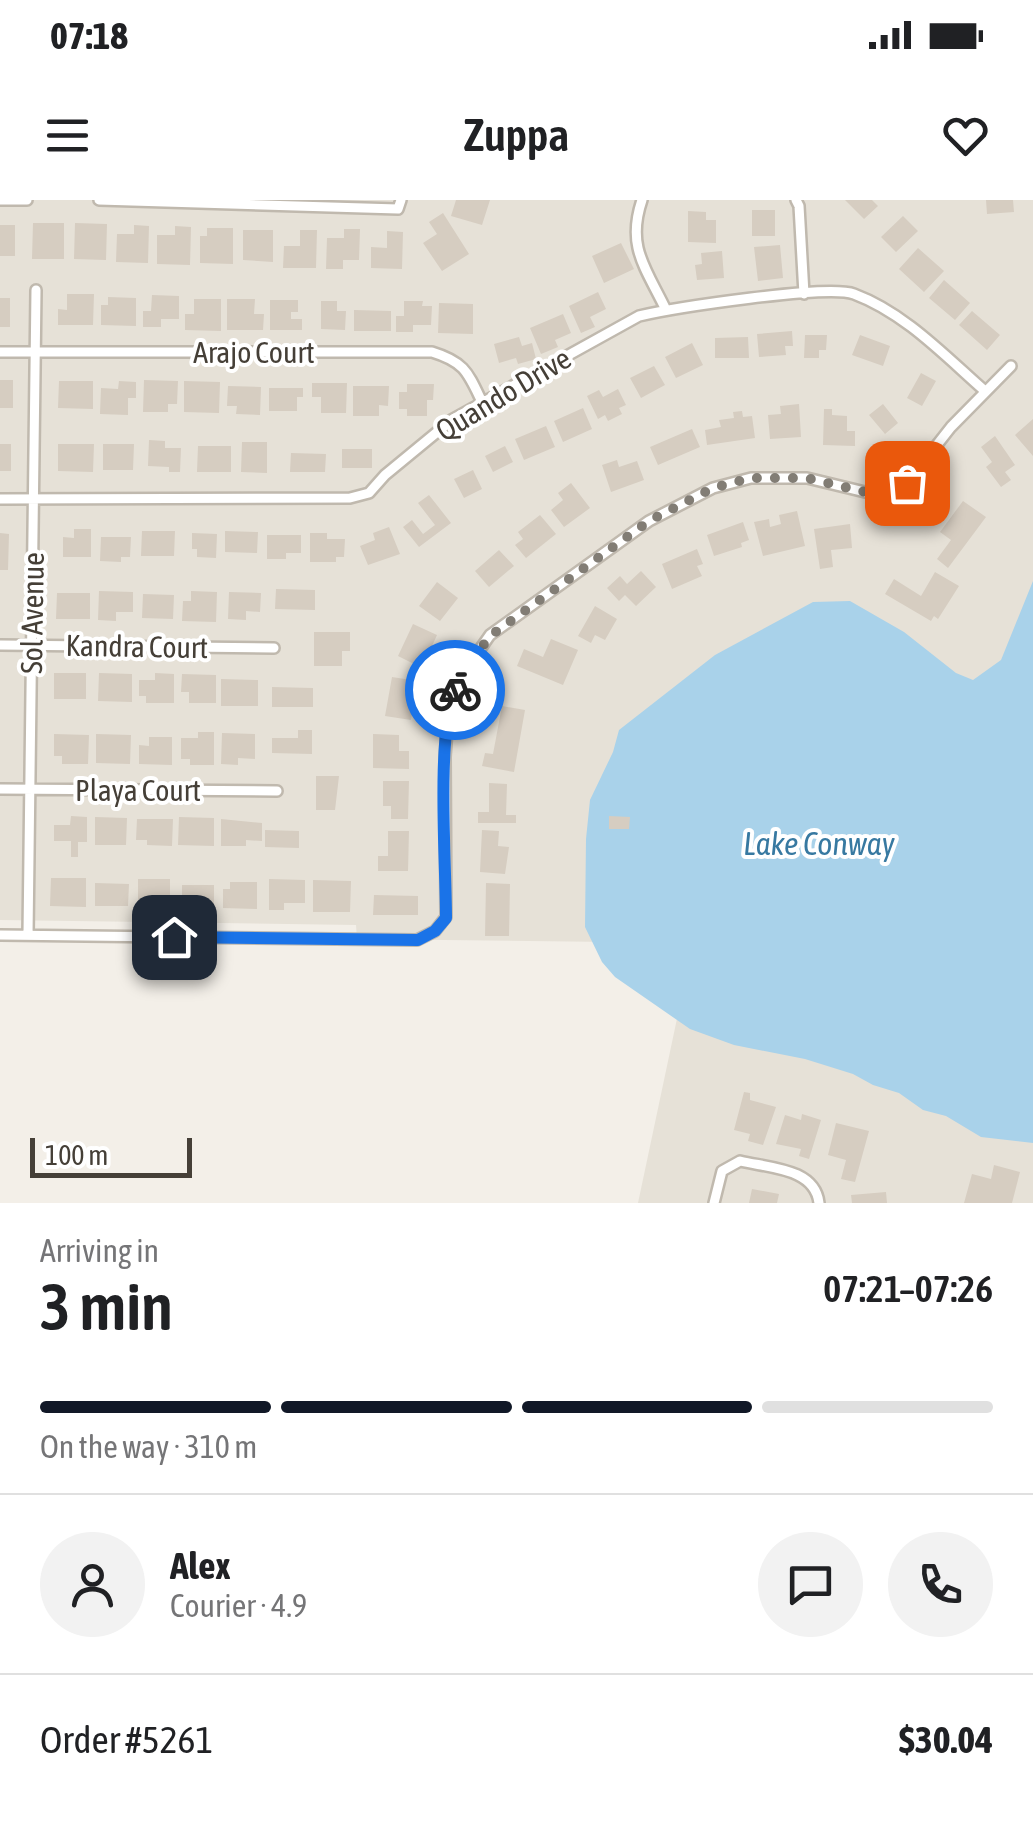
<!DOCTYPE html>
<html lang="en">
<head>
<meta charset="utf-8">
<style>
  :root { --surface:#fff; --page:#f2f2f2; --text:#202124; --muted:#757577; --line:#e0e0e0; --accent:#111827 }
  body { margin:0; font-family:"Asap Condensed",sans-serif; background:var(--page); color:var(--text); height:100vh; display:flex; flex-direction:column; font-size:38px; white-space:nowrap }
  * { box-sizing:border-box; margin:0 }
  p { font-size:32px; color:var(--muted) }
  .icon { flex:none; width:55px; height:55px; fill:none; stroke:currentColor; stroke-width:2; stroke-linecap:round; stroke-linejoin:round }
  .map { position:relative; height:1003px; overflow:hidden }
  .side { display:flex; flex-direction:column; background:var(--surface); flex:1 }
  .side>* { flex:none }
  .scale { position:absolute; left:30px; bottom:25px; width:162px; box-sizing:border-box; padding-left:10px; border:5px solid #453f37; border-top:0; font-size:28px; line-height:35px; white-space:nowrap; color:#453f37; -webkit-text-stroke:8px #fff; paint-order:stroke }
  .pin { position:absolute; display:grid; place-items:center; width:85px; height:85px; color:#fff; margin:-42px; border-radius:20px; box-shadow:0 5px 15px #0006 }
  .courier { position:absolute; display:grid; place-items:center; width:100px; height:100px; margin:-50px; border:8px solid #1a73e8; border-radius:50%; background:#fff; color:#222; box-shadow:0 2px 12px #0007 }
  .head em { font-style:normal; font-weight:600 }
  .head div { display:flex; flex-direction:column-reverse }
  .head { display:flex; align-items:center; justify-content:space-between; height:170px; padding:0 40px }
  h1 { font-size:65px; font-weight:600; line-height:75px }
  .bar { display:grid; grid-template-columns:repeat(4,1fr); gap:15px 10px; align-content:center; height:120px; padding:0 40px }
  .bar i { height:12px; border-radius:8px; background:var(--line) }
  .bar .current { background:var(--accent) }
  .bar p { grid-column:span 4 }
  .line { display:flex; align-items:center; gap:25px; padding:0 40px; border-top:2px solid var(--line) }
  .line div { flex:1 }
  .round { display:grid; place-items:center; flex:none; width:105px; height:105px; border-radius:52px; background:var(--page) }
  .status { display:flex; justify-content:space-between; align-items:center; height:70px; padding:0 50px; background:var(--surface); direction:ltr }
  .status svg { height:28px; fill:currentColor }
  header { display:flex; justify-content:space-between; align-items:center; height:130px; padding:0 40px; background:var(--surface); font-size:45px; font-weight:600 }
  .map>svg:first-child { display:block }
  .residential { fill:#e6e1d7 }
  .water { fill:#a9d2ea }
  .building { fill:#d6cdc1 }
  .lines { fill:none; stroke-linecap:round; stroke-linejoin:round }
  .minor-casing { stroke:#c0b9ae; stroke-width:14 }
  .minor { stroke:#fff; stroke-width:9 }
  .done { stroke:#827d75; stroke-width:10; stroke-dasharray:0 18 }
  .route { stroke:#1a73e8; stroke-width:12 }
  .labels { text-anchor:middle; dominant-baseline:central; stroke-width:8; stroke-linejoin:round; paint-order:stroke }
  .street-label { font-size:30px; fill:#453f37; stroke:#fff }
  .water-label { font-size:32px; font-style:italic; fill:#3779a1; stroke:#fff }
</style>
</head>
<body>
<div class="status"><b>07:18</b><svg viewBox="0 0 49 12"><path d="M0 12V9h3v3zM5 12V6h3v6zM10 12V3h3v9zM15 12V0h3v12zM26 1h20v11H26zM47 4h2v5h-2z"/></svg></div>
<header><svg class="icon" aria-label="menu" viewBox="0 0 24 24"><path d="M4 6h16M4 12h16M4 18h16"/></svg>Zuppa<svg class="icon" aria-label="heart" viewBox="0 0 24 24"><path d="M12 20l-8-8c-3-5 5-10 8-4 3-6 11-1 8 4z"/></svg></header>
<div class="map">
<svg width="1033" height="1003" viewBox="0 0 1033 1003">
  <rect width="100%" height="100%" fill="#f3efe8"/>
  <path class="residential" d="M 0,0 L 1033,0 L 1033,1003 L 638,1003 L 693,743 L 357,739 L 356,725 L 0,720 Z"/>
  <path class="water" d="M 1033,381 L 1033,943 L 981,937 L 946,916 L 923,910 L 899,893 L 873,885 L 853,874 L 805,859 L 734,845 L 690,829 L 615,777 L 602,762 L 585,727 L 586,639 L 590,600 L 613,552 L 619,530 L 715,455 L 813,402 L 850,401 L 904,432 L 956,473 L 973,480 L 1001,460 Z"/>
  <path class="building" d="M 456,0 L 490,0 L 482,25 L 451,16 Z
    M 845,0 L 872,0 L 878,6 L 864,19 Z
    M 986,0 L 1013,0 L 1014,12 L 987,14 Z
    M 752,10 L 775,10 L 775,36 L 752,36 Z
    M 688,11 L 706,12 L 706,20 L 716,20 L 716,43 L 688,42 Z
    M 443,13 L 469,54 L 442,71 L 423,43 L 437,34 L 429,22 Z
    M 903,16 L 918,31 L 896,52 L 881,37 Z
    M 33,23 L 64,23 L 64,59 L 32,59 Z
    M 75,23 L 107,24 L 106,60 L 74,59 Z
    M 0,25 L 15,25 L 15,56 L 0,56 Z
    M 134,25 L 149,26 L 148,63 L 116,62 L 117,34 L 134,34 Z
    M 175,26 L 191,27 L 190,65 L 157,64 L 157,35 L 175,35 Z
    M 207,28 L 233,28 L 233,64 L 200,63 L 200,36 L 207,36 Z
    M 344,29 L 360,29 L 359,60 L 343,60 L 343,69 L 326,69 L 327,38 L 344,38 Z
    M 243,30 L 273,30 L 273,62 L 243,60 Z
    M 300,30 L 317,30 L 316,68 L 283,68 L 284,46 L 300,46 Z
    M 387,31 L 403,32 L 402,69 L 371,68 L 371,47 L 387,48 Z
    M 621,43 L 634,69 L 604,83 L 592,56 Z
    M 780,45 L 783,78 L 758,81 L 754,47 Z
    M 918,48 L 944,71 L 924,92 L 899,69 Z
    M 722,51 L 724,78 L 697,80 L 695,65 L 702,64 L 701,53 Z
    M 944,80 L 970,103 L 955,120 L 929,98 Z
    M 598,92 L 606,109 L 590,117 L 595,127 L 581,133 L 569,106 Z
    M 67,94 L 94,94 L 93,125 L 58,125 L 58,109 L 67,110 Z
    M 152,95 L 179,96 L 179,119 L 161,119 L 161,127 L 143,127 L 143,111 L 151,111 Z
    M 108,97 L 136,98 L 136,126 L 101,125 L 101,105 L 108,105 Z
    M 0,98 L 10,98 L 10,127 L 0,127 Z
    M 194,99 L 221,99 L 221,131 L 185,130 L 185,114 L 194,114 Z
    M 227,99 L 255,99 L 254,114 L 264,114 L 263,130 L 227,130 Z
    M 270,100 L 298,100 L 298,112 L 291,112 L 291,119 L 302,119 L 302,130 L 270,130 Z
    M 321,101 L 337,101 L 337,111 L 346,111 L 345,130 L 321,129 Z
    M 404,101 L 423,101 L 422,106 L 432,106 L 431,125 L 413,125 L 413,132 L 396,132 L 396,116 L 404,116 Z
    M 439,103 L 473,104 L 473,134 L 438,133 Z
    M 354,110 L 391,111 L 391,131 L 354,131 Z
    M 972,111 L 1000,135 L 987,150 L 959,125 Z
    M 563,114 L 571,133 L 555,140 L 558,147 L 541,154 L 530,128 Z
    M 792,131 L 793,146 L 785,146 L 786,155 L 759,157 L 757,134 Z
    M 805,135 L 827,135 L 826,150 L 819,150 L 819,158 L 804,158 Z
    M 860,135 L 890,146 L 883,166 L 852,155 Z
    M 519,137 L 522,146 L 532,143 L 536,159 L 518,164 L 516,158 L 499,163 L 494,144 Z
    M 748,137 L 749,158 L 715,158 L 715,138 Z
    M 692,143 L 703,165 L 676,178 L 665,157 Z
    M 654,166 L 665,185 L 641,198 L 630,178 Z
    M 921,173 L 936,181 L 922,206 L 907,198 Z
    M 0,180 L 13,180 L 13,208 L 0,208 Z
    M 144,180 L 178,181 L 177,204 L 168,204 L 168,212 L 143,212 Z
    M 59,181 L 93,181 L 93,209 L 58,208 Z
    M 119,181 L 136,182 L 136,198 L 128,198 L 128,215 L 100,214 L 101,188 L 118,189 Z
    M 184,181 L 220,182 L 219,213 L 184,212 Z
    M 312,183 L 347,183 L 346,213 L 321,213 L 321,197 L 312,197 Z
    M 407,184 L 434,184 L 433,200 L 427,200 L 427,216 L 407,216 L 407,209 L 399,209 L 399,192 L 407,192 Z
    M 228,186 L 261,187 L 260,215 L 236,214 L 237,206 L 227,206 Z
    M 353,186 L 389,186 L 388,206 L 379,205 L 379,216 L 353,216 Z
    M 269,188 L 303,188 L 303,197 L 297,197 L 297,211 L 269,211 Z
    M 618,189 L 626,205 L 619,208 L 622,214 L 608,221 L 605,215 L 598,219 L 587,196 L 599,190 L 603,197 Z
    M 799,204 L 801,237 L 770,239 L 768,215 L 781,214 L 780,206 Z
    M 883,204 L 898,223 L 885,234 L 869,215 Z
    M 583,208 L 592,229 L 563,242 L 554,221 Z
    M 824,209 L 832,209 L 832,215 L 847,216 L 847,231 L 855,231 L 855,246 L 823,245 Z
    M 742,211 L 743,217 L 752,216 L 755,238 L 707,245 L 705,230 L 721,227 L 719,220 L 734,218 L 733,212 Z
    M 1033,219 L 1033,256 L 1015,235 Z
    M 546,226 L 555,247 L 524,260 L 515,239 Z
    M 692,229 L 700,247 L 658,265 L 650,247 Z
    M 995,236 L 1015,265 L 1005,272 L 1011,280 L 1001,287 L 986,267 L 992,262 L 981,247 Z
    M 149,240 L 165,241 L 165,248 L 181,248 L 180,272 L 169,272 L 169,267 L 148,266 Z
    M 242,242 L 267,242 L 267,273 L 241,272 Z
    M 0,244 L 11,244 L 11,271 L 0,271 Z
    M 58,244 L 94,244 L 93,272 L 58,271 Z
    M 103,244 L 134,244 L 133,270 L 103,270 Z
    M 198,246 L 231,246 L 231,272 L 197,272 Z
    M 505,246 L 513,262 L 493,272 L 485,256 Z
    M 342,249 L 372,249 L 372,268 L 342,268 Z
    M 291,253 L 326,254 L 325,272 L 290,272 Z
    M 617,260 L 619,267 L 637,261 L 644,280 L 611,292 L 602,265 Z
    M 473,270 L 482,289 L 464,298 L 454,279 Z
    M 571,283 L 590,308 L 564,327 L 551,310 L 563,300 L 558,293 Z
    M 429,295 L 451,323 L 419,347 L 403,327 L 412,320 L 423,334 L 435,325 L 418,303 Z
    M 963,301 L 986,317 L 948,368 L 937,359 L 951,340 L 940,332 Z
    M 797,311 L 805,346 L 763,356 L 754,322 L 769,319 L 770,327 L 781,324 L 779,315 Z
    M 540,315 L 556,334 L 526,358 L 515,345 L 523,339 L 518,332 Z
    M 743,322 L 749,340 L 741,343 L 742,347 L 714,356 L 707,335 Z
    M 850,324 L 852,348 L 831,350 L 833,367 L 820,369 L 814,329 Z
    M 389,327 L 400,354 L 368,365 L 360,346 L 375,340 L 373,333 Z
    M 74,329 L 91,329 L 91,357 L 63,357 L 63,337 L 74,338 Z
    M 142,331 L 175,331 L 174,356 L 141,356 Z
    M 225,331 L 258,332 L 257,353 L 225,352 Z
    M 0,333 L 9,334 L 8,370 L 0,370 Z
    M 192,333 L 217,334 L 216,358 L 197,357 L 197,349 L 192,349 Z
    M 310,333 L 327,333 L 327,339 L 345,339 L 344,357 L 336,357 L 336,362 L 310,362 Z
    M 267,335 L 301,335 L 301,353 L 286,353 L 286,359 L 267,359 Z
    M 101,337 L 131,337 L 130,357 L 121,357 L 121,362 L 100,361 Z
    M 697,349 L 703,364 L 697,366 L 702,376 L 672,389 L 662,364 Z
    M 499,350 L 514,366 L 489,387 L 475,371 Z
    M 641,371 L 656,387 L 636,406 L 625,395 L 619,401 L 607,388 L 620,376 L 627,384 Z
    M 935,372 L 959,386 L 938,419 L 934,416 L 931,421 L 885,394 L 894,379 L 921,396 Z
    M 437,382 L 458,398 L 440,421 L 419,406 Z
    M 276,389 L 315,390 L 315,410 L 275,409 Z
    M 99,391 L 133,392 L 133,412 L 116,412 L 116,421 L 98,420 Z
    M 191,391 L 217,392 L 216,422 L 182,421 L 183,401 L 191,401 Z
    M 229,392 L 261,393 L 260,412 L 246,411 L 246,420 L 228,419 Z
    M 57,393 L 90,393 L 90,419 L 56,419 Z
    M 143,394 L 174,395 L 173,419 L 142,418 Z
    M 595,406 L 617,419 L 605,440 L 595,435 L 591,443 L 578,436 Z
    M 413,424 L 437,435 L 422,468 L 398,456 Z
    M 314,432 L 350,432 L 350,451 L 342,451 L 342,466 L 314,466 Z
    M 551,439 L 578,450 L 563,485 L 517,466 L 524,449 L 543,457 Z
    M 54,473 L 86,473 L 86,499 L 54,499 Z
    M 99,473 L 132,474 L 132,502 L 98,501 Z
    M 155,473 L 174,474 L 174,503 L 146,503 L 146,496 L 139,496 L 139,480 L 155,480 Z
    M 182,474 L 216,475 L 216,503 L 189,503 L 189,492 L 181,492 Z
    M 392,477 L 417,481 L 411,520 L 385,516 Z
    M 221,479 L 258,480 L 258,506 L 221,506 Z
    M 272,487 L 313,488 L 313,507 L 272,507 Z
    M 502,506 L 525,510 L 514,572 L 482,566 L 485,553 L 493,554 Z
    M 298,530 L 312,530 L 312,554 L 272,553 L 272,538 L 298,538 Z
    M 198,532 L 214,532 L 214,565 L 190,565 L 190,559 L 181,559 L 181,538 L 198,538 Z
    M 222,533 L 255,534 L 255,559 L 238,558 L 238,565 L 221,564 Z
    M 54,534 L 89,535 L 88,564 L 62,564 L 62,556 L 54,556 Z
    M 96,534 L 131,535 L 130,564 L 96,563 Z
    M 373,534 L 399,535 L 399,551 L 409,551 L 409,569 L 373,568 Z
    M 149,537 L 172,537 L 172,565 L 139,564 L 139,545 L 149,546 Z
    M 316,576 L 339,576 L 335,610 L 316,610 Z
    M 383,581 L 409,581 L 408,619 L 391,619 L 391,606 L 383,606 Z
    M 489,583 L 507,584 L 506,615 L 516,615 L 516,623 L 478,623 L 478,612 L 489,612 Z
    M 71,616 L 87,617 L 87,642 L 78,642 L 78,657 L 71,657 L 71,641 L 54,641 L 54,625 L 70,625 Z
    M 609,616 L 630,617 L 629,629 L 609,629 Z
    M 95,617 L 127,618 L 126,645 L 95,645 Z
    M 179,617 L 214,618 L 214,646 L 178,645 Z
    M 137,619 L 173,619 L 172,646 L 147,645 L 147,640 L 136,640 Z
    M 221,619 L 262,623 L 262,641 L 246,640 L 246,646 L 221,646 Z
    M 265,630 L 299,631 L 299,648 L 265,647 Z
    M 482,630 L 499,631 L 498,646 L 509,647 L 505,674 L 480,672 Z
    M 388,631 L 409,631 L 408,671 L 378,671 L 378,656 L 388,656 Z
    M 51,678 L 86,678 L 86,707 L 50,706 Z
    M 138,679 L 170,679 L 170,707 L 138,707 Z
    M 269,679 L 305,680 L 305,703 L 284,703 L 284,710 L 269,710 Z
    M 313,680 L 351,681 L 350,712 L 313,712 Z
    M 230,682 L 257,682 L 257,709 L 223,708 L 223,689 L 230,689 Z
    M 95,683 L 129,684 L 128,706 L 95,706 Z
    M 486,683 L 510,684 L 509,736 L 485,736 Z
    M 182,685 L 214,685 L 214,705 L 182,705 Z
    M 374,695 L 418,696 L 418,715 L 373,715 Z
    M 744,892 L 750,893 L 750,900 L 776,907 L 763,945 L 748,941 L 750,934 L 734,930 Z
    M 802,914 L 821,920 L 809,959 L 799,956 L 801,949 L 776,944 L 785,915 L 801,920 Z
    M 836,923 L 869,931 L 855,982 L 841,979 L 846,960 L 828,955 Z
    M 994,965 L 1020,972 L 1012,1003 L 964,1003 L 972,974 L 991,979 Z
    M 752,989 L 779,994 L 777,1003 L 749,1003 Z
    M 886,992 L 887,1003 L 852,1003 L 851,995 Z"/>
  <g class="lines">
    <defs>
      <path id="minor" d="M 0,0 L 27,0
        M 99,0 L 398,9 L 401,0
        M 642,0 C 626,47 646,68 666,110
        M 796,0 L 799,6 L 804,94
        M 0,152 L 432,152 C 465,162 468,173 482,202
        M 0,299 L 350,298 L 369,293 L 385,275 L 453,219 L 639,116 C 673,108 828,84 854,94 C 905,113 945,156 985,191
        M 0,445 L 274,448
        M 0,589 L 277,591
        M 0,735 L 417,740 L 435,731 L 446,717 L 445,557 L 449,504 L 462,475 L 490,435 L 649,321 L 713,288 L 751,278 L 807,278 L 865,292 L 890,292 L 907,283 L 951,227 L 1011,166
        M 28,735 L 36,90
        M 714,1003 L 722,971 L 740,961 C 769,968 815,968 819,1003"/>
    </defs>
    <use href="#minor" class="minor-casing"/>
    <use href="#minor" class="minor"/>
  </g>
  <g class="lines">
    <path class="done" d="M 455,490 L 462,475 L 490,436 L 649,321 L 713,288 L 751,278 L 807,278 L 865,292 L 890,292 L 907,283"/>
    <path class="route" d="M 174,737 L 418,740 L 435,731 L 446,718 C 446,663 436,535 455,490"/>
  </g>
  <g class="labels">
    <g class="street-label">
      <text x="254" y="152">Arajo Court</text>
      <text transform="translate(503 194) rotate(-31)">Quando Drive</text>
      <text transform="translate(32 413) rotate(-89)">Sol Avenue</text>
      <text transform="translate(137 446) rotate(1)">Kandra Court</text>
      <text x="138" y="590">Playa Court</text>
    </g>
    <g class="water-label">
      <text x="819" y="643">Lake Conway</text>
    </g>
  </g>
</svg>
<div class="scale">100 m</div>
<div class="pin" style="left:907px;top:283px;background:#ea580c"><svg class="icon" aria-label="bag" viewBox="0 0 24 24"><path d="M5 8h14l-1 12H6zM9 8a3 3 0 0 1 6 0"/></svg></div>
<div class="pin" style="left:174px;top:737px;background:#1f2937"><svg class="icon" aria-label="home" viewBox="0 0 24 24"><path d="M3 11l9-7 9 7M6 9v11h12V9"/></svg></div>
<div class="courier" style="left:455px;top:490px"><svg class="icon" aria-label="bike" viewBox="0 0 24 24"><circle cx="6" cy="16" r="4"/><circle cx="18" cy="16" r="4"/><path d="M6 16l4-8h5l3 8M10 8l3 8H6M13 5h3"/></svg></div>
</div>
<section class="side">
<div class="head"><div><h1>3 min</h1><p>Arriving in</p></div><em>07:21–07:26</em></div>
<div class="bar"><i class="current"></i><i class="current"></i><i class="current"></i><i></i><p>On the way · 310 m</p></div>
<div class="line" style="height:180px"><a class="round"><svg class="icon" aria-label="person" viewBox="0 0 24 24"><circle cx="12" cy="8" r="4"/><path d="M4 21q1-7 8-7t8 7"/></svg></a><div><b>Alex</b><p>Courier · 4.9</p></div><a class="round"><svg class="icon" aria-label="chat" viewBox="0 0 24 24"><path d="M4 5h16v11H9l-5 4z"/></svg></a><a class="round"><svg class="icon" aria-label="phone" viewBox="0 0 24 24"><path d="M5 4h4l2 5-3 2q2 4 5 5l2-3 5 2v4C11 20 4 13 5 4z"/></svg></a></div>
<div class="line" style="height:130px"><div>Order #5261</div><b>$30.04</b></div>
</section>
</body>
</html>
